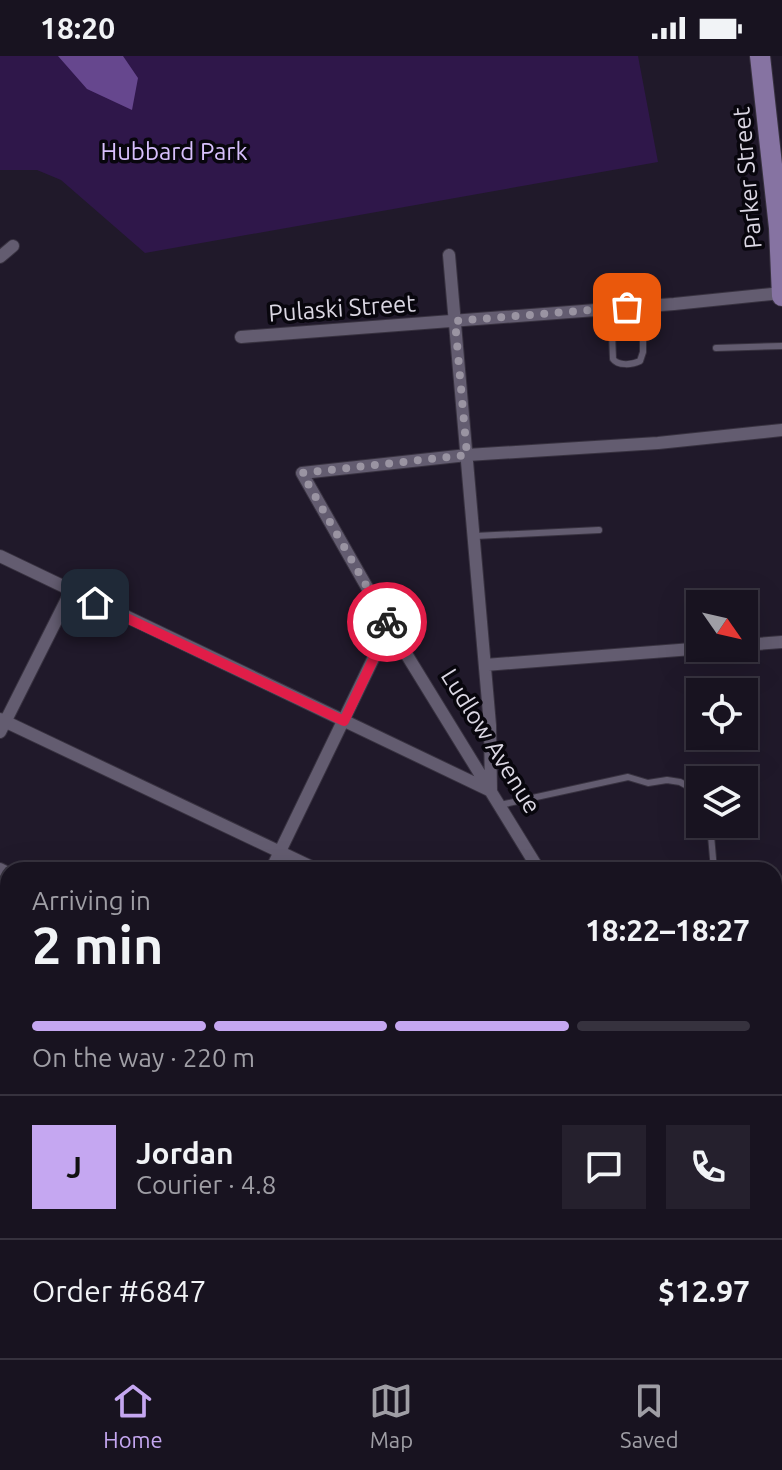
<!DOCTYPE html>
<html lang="en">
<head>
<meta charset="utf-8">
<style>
  :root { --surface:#181320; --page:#25202d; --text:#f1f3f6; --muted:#9f9ea5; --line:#36323e; --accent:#c5a7f1 }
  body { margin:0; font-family:Ubuntu,sans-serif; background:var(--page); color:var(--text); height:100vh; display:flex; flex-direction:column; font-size:30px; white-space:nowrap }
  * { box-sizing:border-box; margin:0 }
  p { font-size:26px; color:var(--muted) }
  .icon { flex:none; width:44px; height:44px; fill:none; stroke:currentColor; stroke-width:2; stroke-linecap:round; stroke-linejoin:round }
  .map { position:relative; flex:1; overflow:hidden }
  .panel { position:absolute; left:0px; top:806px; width:782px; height:496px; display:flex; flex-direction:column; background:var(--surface); border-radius:24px 24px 0 0; box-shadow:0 8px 32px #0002,0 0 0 2px var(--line) }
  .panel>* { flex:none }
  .needle { width:52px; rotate:124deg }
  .tools { position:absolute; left:686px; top:534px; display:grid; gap:16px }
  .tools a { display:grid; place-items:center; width:72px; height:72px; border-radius:0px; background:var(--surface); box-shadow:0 8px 32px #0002,0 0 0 2px var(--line); font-size:40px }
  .pin { position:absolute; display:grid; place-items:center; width:68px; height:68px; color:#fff; margin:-34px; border-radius:16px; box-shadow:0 4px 12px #0006 }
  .courier { position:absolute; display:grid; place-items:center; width:80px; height:80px; margin:-40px; border:6px solid #e11d48; border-radius:50%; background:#fff; color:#222; box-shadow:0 2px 10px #0007 }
  .head em { font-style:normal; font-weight:700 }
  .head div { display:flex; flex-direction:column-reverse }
  .head { display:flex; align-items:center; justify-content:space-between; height:136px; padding:0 32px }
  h1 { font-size:52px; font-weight:700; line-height:60px }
  .bar { display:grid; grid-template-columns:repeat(4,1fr); gap:12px 8px; align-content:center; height:96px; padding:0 32px }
  .bar i { height:10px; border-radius:6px; background:var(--line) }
  .bar .active { background:var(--accent) }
  .bar p { grid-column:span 4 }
  .line { display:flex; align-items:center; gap:20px; padding:0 32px; border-top:2px solid var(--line) }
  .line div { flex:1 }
  .round { display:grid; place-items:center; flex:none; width:84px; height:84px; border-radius:0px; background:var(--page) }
  .status { display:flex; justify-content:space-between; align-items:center; height:56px; padding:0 40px; background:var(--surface); direction:ltr }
  .status svg { height:22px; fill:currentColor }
  .tab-bar { display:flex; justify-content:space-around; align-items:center; height:112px; border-top:2px solid var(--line); background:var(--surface); font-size:22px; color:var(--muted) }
  .tab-bar a { display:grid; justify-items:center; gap:4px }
  .tab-bar .active { color:var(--accent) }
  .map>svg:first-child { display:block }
  .green { fill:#2f174a }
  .water { fill:#66478e }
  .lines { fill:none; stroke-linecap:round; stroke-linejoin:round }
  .service-casing { stroke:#383240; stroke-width:8 }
  .minor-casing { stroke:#383240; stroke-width:14 }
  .tertiary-casing { stroke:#383240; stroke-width:18 }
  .secondary-casing { stroke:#383240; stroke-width:20 }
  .primary-casing { stroke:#383240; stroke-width:22 }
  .service { stroke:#635c70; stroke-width:6 }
  .minor { stroke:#635c70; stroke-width:12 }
  .tertiary { stroke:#635c70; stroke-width:16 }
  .secondary { stroke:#746789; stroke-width:18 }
  .primary { stroke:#8673a2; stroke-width:20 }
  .done { stroke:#9a94a2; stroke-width:8; stroke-dasharray:0 14.4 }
  .route { stroke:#e11d48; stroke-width:10 }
  .labels { text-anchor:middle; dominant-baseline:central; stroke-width:7; stroke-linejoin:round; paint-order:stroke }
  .park-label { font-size:24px; fill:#d8c0fd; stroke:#08060d }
  .street-label { font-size:24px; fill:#dbd7e3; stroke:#08060d }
</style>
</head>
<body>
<div class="status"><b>18:20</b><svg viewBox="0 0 49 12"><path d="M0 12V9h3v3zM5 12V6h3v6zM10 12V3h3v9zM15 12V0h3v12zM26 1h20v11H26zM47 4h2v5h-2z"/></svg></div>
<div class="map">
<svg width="782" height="1302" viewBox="0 0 782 1302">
  <rect width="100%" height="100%" fill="#20192a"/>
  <path class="green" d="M 0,0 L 638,0 L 658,106 L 145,197 L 61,124 L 37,114 L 0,114 Z"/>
  <path class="water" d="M 58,0 L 123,0 L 138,22 L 132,54 L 87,33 Z
    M 782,1197 L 782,1302 L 439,1302 L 453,1294 L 774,1294 L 774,1201 Z"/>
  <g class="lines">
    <defs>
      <path id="service" d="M 611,252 L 613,303 C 618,310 632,309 640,305 L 643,296 L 643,250
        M 716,292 L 782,290
        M 475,480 L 599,474
        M 500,749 L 628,721 L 648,727 L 667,724 L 680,726 L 691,732 L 700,740
        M 710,768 L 714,814
        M 8,1251 L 3,1256 L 1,1279 L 8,1287
        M 83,1302 L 84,1294
        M 150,1302 L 151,1294"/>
      <path id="minor" d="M 0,201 L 13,190
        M 241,281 L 674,248 L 782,237
        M 0,500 L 491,735 L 490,669 L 449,199
        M 744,589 L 782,586
        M 485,609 L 705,592
        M 0,663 L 318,814
        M 0,676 L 71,535
        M 0,813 L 8,817
        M 271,814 L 389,570
        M 539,814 L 389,570 L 302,417 L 467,399 L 658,387 L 782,374
        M 774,837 L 782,836
        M 774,932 L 782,916
        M 0,952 L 8,956
        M 0,1090 L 8,1094"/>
      <path id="tertiary" d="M 268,1302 L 282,1294"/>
      <path id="secondary" d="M 0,1214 L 8,1214"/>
      <path id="primary" d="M 760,0 L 779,172 L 782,240
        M 774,964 L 782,952
        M 774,1192 L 782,1205"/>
    </defs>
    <use href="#service" class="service-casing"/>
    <use href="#minor" class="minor-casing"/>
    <use href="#tertiary" class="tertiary-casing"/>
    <use href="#secondary" class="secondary-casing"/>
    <use href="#primary" class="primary-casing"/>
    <use href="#service" class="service"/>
    <use href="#minor" class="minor"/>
    <use href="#tertiary" class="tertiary"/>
    <use href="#secondary" class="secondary"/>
    <use href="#primary" class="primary"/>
  </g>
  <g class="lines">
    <path class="done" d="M 387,566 L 302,417 L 467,399 L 455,265 L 627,251"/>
    <path class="route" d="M 95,547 L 344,665 L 389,570 L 387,566"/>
  </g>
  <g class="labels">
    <g class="park-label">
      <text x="174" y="95">Hubbard Park</text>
    </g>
    <g class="street-label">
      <text transform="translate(747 122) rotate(-95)">Parker Street</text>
      <text transform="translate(342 252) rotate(-4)">Pulaski Street</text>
      <text transform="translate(491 685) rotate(58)">Ludlow Avenue</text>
    </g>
  </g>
</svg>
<div class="tools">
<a><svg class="needle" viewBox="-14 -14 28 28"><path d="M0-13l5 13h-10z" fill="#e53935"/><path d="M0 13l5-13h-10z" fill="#9f9ea5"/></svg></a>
<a><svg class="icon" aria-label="locate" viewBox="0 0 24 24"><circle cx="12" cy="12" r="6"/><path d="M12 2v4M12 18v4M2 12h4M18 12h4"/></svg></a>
<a><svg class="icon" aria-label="layers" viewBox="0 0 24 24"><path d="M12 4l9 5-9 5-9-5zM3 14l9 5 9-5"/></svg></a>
</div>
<div class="pin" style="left:627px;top:251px;background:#ea580c"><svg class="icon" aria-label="bag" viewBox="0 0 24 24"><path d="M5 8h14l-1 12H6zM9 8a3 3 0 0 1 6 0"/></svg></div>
<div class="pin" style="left:95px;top:547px;background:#1f2937"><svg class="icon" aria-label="home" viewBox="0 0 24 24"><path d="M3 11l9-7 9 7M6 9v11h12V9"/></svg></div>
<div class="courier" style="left:387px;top:566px"><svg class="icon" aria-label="bike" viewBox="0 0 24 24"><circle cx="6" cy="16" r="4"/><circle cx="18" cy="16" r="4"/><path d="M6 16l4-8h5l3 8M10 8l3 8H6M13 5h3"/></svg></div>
<section class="panel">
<div class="head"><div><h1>2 min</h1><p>Arriving in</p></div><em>18:22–18:27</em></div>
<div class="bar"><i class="active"></i><i class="active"></i><i class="active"></i><i></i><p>On the way · 220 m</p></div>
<div class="line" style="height:144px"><b class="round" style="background:var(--accent);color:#111">J</b><div><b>Jordan</b><p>Courier · 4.8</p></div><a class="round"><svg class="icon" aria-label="chat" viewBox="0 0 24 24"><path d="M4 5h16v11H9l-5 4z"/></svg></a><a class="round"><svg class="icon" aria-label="phone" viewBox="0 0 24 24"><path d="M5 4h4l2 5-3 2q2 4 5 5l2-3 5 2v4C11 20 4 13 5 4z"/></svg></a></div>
<div class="line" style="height:104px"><div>Order #6847</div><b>$12.97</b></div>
</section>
</div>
<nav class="tab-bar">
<a class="active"><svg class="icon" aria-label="home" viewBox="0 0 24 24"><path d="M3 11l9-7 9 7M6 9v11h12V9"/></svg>Home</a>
<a><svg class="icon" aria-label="map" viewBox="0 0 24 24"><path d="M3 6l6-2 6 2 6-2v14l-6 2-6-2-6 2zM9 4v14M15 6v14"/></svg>Map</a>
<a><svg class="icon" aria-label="saved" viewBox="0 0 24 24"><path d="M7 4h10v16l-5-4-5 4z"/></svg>Saved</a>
</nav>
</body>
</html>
